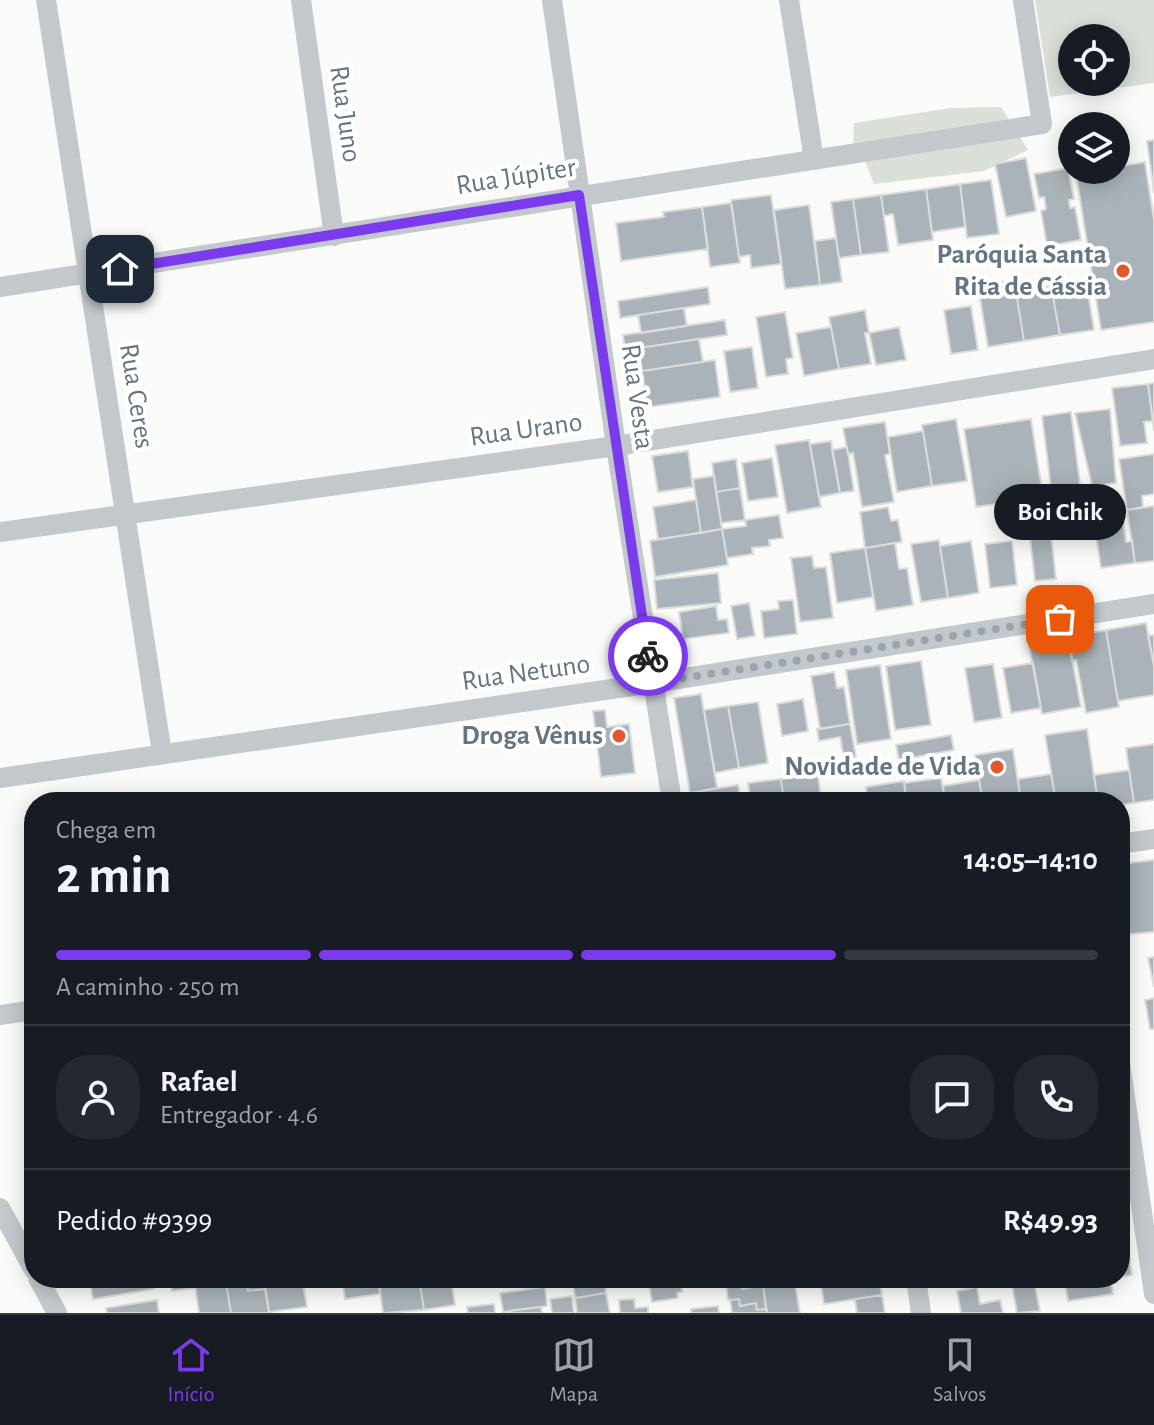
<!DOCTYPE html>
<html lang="pt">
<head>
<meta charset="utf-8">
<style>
  :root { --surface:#171b24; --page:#242831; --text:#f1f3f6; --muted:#9ea1a6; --line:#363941; --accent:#7c3aed }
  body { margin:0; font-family:"Alegreya Sans",sans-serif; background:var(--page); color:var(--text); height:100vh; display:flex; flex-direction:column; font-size:30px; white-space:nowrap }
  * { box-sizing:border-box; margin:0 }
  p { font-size:26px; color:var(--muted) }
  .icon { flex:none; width:44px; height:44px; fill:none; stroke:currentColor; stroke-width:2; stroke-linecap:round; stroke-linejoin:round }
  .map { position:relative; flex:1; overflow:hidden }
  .drawer { position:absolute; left:24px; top:792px; width:1106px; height:496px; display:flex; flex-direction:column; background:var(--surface); border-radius:32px; box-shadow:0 4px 20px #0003 }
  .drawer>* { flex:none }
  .controls { position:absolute; left:1058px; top:24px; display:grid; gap:16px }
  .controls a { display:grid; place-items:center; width:72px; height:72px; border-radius:50%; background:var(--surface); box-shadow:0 4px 20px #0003; font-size:40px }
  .pin { position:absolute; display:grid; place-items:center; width:68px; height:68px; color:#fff; margin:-34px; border-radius:16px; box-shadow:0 4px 12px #0006 }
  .courier { position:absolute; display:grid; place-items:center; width:80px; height:80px; margin:-40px; border:6px solid #7c3aed; border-radius:50%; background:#fff; color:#222; box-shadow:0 2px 10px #0007 }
  .bubble { position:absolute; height:56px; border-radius:28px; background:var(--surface); box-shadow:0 4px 20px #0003; font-size:26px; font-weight:600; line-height:56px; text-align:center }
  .overview em { font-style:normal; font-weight:600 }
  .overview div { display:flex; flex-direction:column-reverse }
  .overview { display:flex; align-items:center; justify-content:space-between; height:136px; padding:0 32px }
  h1 { font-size:52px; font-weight:600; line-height:60px }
  .bar { display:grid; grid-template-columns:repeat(4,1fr); gap:12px 8px; align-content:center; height:96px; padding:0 32px }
  .bar i { height:10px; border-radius:6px; background:var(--line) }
  .bar .active { background:var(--accent) }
  .bar p { grid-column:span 4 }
  .line { display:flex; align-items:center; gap:20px; padding:0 32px; border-top:2px solid var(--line) }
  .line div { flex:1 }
  .round { display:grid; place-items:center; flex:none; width:84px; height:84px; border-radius:32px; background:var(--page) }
  .dock { display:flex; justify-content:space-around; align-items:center; height:112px; border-top:2px solid var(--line); background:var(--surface); font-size:22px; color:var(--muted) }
  .dock a { display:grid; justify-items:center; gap:4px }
  .dock .active { color:var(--accent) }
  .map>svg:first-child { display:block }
  .green { fill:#dadfd7; fill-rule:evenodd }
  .building { fill:#aab3b9; stroke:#dcdcda; stroke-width:2 }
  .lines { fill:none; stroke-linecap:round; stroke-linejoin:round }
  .street { stroke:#c3c8cc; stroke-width:20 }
  .done { stroke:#99a4ac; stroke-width:8; stroke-dasharray:0 14.4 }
  .route { stroke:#7c3aed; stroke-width:10 }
  .poi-dot { fill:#e4572e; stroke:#fff; stroke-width:3 }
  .labels { text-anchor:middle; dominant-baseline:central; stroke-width:8; stroke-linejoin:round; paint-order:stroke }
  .street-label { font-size:28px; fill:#657683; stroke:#fff }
  .poi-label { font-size:28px; font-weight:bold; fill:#657683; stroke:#fff; text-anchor:end }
</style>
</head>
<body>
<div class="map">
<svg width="1154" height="1313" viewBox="0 0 1154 1313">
  <rect width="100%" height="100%" fill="#fafaf8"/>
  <path class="green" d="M 1035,0 L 1154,0 L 1154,83 L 1050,97 ZM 1072,38 L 1116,38 L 1116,82 L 1072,82 Z
    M 1001,107 L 1028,150 L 984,171 L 874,184 L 863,157 L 853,150 L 854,123 L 950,108 Z"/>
  <path class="building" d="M 1154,140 L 1154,193 L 1147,141 Z
    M 1026,158 L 1036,211 L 1006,217 L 995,164 Z
    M 1145,162 L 1154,220 L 1154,322 L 1101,330 L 1076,174 L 1116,170 L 1116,167 Z
    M 1068,168 L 1074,199 L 1069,200 L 1070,208 L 1075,207 L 1081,240 L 1047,246 L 1041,211 L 1046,209 L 1044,197 L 1039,198 L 1034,174 Z
    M 991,180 L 999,234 L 967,238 L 960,184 Z
    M 960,184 L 965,227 L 932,232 L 926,189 Z
    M 926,189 L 933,240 L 898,245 L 893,214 L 884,216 L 881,195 Z
    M 771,195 L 781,264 L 751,268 L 750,255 L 739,257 L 731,200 Z
    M 881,195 L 889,252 L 861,255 L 853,199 Z
    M 853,199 L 861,255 L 839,258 L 831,202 Z
    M 731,203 L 740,263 L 710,267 L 702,207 Z
    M 809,205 L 820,285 L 785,289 L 774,210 Z
    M 702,207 L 708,249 L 621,261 L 616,223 L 664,217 L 663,212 Z
    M 836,238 L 842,282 L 820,285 L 815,241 Z
    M 1014,280 L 1024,341 L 988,347 L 978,286 Z
    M 1086,280 L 1094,330 L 1060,335 L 1051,286 Z
    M 1051,286 L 1060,335 L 1024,341 L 1016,292 Z
    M 708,287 L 710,304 L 620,318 L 618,301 Z
    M 971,306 L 978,350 L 951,354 L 944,310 Z
    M 684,308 L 687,326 L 641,333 L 638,315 Z
    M 865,310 L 869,333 L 865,333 L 871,364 L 839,369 L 829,317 Z
    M 785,312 L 793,358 L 786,359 L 788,374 L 766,377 L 756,317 Z
    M 725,320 L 727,335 L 625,350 L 623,335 Z
    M 831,327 L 839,369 L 804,376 L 796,333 Z
    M 899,327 L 906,360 L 876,365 L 869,333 Z
    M 699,339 L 703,362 L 642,371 L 639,348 Z
    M 752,347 L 758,388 L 730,392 L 724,351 Z
    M 715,360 L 720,397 L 648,407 L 642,371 Z
    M 1154,383 L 1154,431 L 1148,384 Z
    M 1148,384 L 1153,421 L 1144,422 L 1147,443 L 1120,446 L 1112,388 Z
    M 1110,409 L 1116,483 L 1092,486 L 1075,413 Z
    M 1071,412 L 1081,492 L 1052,496 L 1042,416 Z
    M 956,419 L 967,481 L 932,486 L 922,425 Z
    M 1031,419 L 1043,497 L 976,507 L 964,429 Z
    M 885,422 L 890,454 L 885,455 L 894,502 L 862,507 L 853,453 L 848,454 L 843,428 Z
    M 923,431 L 932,486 L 897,492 L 888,437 Z
    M 809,440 L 821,507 L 787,513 L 775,445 Z
    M 831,441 L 840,493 L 819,497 L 810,444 Z
    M 847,447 L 854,491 L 840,493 L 832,450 Z
    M 688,451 L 693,487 L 658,492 L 652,456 Z
    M 1154,454 L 1154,494 L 1142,496 L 1143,507 L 1127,510 L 1119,459 Z
    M 772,458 L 778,497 L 748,501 L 742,463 Z
    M 736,459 L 740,488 L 716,492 L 712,463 Z
    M 714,476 L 722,529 L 701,533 L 693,479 Z
    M 740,488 L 745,520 L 721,523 L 716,492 Z
    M 696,500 L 701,533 L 658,539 L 653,507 Z
    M 1154,506 L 1154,561 L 1135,563 L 1127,510 Z
    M 888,507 L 891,521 L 898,520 L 902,542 L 865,548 L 860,512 Z
    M 1122,513 L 1126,542 L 1132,541 L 1135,563 L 1101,568 L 1093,517 Z
    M 779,515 L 783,538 L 769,540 L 770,546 L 752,548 L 753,554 L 727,558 L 722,529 L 746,526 L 745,520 Z
    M 722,529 L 728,565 L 655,577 L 650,541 Z
    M 1051,535 L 1056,579 L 1035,581 L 1030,538 Z
    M 939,540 L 948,598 L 921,602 L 911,544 Z
    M 971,541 L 979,593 L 948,598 L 940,546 Z
    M 1012,541 L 1017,585 L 990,588 L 985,544 Z
    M 895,543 L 899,569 L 907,568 L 913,605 L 876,611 L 865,548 Z
    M 865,548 L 873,597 L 837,603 L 830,553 Z
    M 812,556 L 814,568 L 826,567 L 833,618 L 800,622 L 791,558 Z
    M 718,573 L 721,603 L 657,609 L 654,580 Z
    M 793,600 L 797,634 L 764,638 L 761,611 L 779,609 L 778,601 Z
    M 749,603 L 755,636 L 737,639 L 731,606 Z
    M 716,606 L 718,620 L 727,619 L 729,633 L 683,639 L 679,612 Z
    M 1146,623 L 1154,666 L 1154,695 L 1118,701 L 1106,630 Z
    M 1106,630 L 1119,707 L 1086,713 L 1076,660 L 1072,661 L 1068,637 Z
    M 1154,635 L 1154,666 L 1148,636 Z
    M 1043,642 L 1044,651 L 1070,647 L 1081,707 L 1042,714 L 1029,645 Z
    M 921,661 L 931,725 L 895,730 L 886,666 Z
    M 1033,663 L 1041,708 L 1011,713 L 1003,668 Z
    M 993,664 L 1002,718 L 974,722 L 965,668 Z
    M 880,665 L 891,739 L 857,744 L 846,670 Z
    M 834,672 L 837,688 L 844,687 L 850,724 L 820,729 L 811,676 Z
    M 701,694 L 717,788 L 690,793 L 674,698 Z
    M 803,699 L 808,731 L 782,736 L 777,704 Z
    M 758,702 L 768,763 L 739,768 L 728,706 Z
    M 728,706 L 739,768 L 715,773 L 704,710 Z
    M 605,710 L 607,727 L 629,724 L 635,773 L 601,777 L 593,711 Z
    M 850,724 L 856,757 L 844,759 L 840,737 L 819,741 L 817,729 Z
    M 1087,729 L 1098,802 L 1056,802 L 1045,735 Z
    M 951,735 L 954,750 L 899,760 L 896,745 Z
    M 1154,744 L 1154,800 L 1134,803 L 1126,748 Z
    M 1013,749 L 1021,802 L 983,802 L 975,755 Z
    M 1129,770 L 1134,803 L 1120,805 L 1120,802 L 1098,802 L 1094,775 Z
    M 818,774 L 821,800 L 784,802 L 781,779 Z
    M 1051,774 L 1056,802 L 1021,802 L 1018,779 Z
    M 941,778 L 945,802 L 907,802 L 904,783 Z
    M 781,779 L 784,802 L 751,802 L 748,783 Z
    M 979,780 L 983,802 L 945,802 L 943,786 Z
    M 904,781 L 907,802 L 868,802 L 866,787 Z
    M 738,785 L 741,802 L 692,802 L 690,793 Z
    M 1154,860 L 1154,932 L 1120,935 L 1120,864 Z
    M 1154,957 L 1154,987 L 1148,958 Z
    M 1154,998 L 1154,1029 L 1150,1029 L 1145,1000 Z
    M 1124,1225 L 1132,1275 L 1120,1277 L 1120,1226 Z
    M 89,1278 L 152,1278 L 154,1289 L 93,1299 Z
    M 170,1278 L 194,1278 L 195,1288 L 172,1291 Z
    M 194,1278 L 225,1278 L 231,1313 L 199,1313 Z
    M 225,1278 L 236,1278 L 237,1286 L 248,1284 L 248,1291 L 265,1289 L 269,1313 L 231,1313 Z
    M 236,1278 L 264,1278 L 265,1289 L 248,1291 L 248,1284 L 237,1286 Z
    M 264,1278 L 302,1278 L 307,1307 L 269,1312 Z
    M 342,1278 L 378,1278 L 380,1294 L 345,1299 Z
    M 410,1278 L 419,1278 L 424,1310 L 383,1313 L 379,1283 Z
    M 419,1278 L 451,1278 L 455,1305 L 424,1310 Z
    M 546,1278 L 604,1278 L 606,1293 L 575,1298 L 573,1284 L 548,1287 Z
    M 648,1278 L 680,1278 L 682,1292 L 677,1293 L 678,1298 L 652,1302 Z
    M 731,1278 L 762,1278 L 762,1279 L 732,1284 Z
    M 762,1278 L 794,1278 L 800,1313 L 767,1313 Z
    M 820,1278 L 879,1278 L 882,1295 L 824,1304 Z
    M 956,1278 L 1007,1278 L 957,1286 Z
    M 1064,1278 L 1110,1278 L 1113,1294 L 1068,1301 Z
    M 1034,1281 L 1040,1311 L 1017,1313 L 1012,1285 Z
    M 741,1282 L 742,1289 L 763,1285 L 766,1309 L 757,1310 L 756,1303 L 740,1306 L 739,1299 L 728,1300 L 726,1285 Z
    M 545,1287 L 547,1306 L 503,1312 L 500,1293 Z
    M 977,1287 L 980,1304 L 1000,1300 L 1003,1313 L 961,1313 L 957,1291 Z
    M 606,1293 L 610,1313 L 577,1313 L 575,1298 Z
    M 882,1295 L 885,1313 L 857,1313 L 855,1299 Z
    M 572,1296 L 574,1313 L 552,1313 L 550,1299 Z
    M 634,1299 L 635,1308 L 648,1307 L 648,1313 L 620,1313 L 619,1300 Z
    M 739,1299 L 740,1306 L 756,1303 L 757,1310 L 766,1309 L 767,1313 L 732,1313 L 730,1300 Z
    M 157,1300 L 159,1313 L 107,1313 L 106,1308 Z
    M 494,1304 L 495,1313 L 468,1313 L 467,1307 Z
    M 718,1306 L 719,1313 L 691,1313 L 691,1309 Z
    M 541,1307 L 542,1313 L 510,1313 L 509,1311 Z"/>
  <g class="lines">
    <path class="street" d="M 46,0 L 162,754
      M 301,0 L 334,236
      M 552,0 L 616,446 L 672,802
      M 789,0 L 814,160
      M 0,287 L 1042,124 L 1023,0
      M 0,532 L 616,446 L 1154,359
      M 0,778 L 653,683 L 1154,604
      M 1120,844 L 1154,839
      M 0,1015 L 34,1010
      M 1120,1063 L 1154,1294
      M 0,1208 L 34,1270
      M 38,1278 L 57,1313
      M 916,1278 L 921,1313"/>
  </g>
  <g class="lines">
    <path class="done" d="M 648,656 L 653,683 L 1060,619"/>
    <path class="route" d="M 120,269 L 579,195 L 648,656"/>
  </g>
  <g class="poi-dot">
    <circle cx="1123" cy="271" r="8"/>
    <circle cx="619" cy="736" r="8"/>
    <circle cx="997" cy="767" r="8"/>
  </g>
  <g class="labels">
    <g class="street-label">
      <text transform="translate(345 114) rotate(82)">Rua Juno</text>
      <text transform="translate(516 177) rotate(-9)">Rua Júpiter</text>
      <text transform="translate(136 396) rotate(81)">Rua Ceres</text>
      <text transform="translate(637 397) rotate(82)">Rua Vesta</text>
      <text transform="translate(526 430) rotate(-8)">Rua Urano</text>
      <text transform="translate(526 673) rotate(-8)">Rua Netuno</text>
    </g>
    <g class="poi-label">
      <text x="1107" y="255">Paróquia Santa<tspan x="1107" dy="32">Rita de Cássia</tspan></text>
      <text x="603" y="736">Droga Vênus</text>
      <text x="981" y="767">Novidade de Vida</text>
    </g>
  </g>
</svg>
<div class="controls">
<a><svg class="icon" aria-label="locate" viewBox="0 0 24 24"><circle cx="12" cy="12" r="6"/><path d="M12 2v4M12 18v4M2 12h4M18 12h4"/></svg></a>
<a><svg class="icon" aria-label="layers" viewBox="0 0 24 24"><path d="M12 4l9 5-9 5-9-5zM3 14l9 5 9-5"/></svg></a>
</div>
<div class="pin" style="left:1060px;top:619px;background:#ea580c"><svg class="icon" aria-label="bag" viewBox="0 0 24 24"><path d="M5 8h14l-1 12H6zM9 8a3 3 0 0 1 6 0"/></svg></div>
<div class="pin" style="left:120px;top:269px;background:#1f2937"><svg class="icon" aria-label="home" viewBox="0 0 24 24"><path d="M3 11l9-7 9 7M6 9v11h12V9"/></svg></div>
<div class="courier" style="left:648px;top:656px"><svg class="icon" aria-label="bike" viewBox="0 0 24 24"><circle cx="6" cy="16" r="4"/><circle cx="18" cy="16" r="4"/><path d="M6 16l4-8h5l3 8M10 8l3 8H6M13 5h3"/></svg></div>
<div class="bubble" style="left:994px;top:484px;width:132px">Boi Chik</div>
<section class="drawer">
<div class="overview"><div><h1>2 min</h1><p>Chega em</p></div><em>14:05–14:10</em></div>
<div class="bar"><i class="active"></i><i class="active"></i><i class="active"></i><i></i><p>A caminho · 250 m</p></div>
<div class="line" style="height:144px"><a class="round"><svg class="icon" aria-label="person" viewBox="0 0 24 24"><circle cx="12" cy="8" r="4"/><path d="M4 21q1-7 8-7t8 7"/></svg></a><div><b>Rafael</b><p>Entregador · 4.6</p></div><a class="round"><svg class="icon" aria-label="chat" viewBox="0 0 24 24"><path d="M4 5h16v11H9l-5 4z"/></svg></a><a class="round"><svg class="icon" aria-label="phone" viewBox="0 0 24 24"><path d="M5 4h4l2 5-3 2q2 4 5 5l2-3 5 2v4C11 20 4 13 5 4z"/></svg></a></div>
<div class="line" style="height:104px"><div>Pedido #9399</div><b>R$49.93</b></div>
</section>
</div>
<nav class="dock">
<a class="active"><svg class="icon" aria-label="home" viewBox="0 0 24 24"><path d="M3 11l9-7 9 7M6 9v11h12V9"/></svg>Início</a>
<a><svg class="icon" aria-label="map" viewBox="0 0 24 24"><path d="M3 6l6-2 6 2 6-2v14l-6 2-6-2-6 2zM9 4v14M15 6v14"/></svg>Mapa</a>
<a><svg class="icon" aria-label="saved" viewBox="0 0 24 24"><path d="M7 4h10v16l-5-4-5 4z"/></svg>Salvos</a>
</nav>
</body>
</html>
